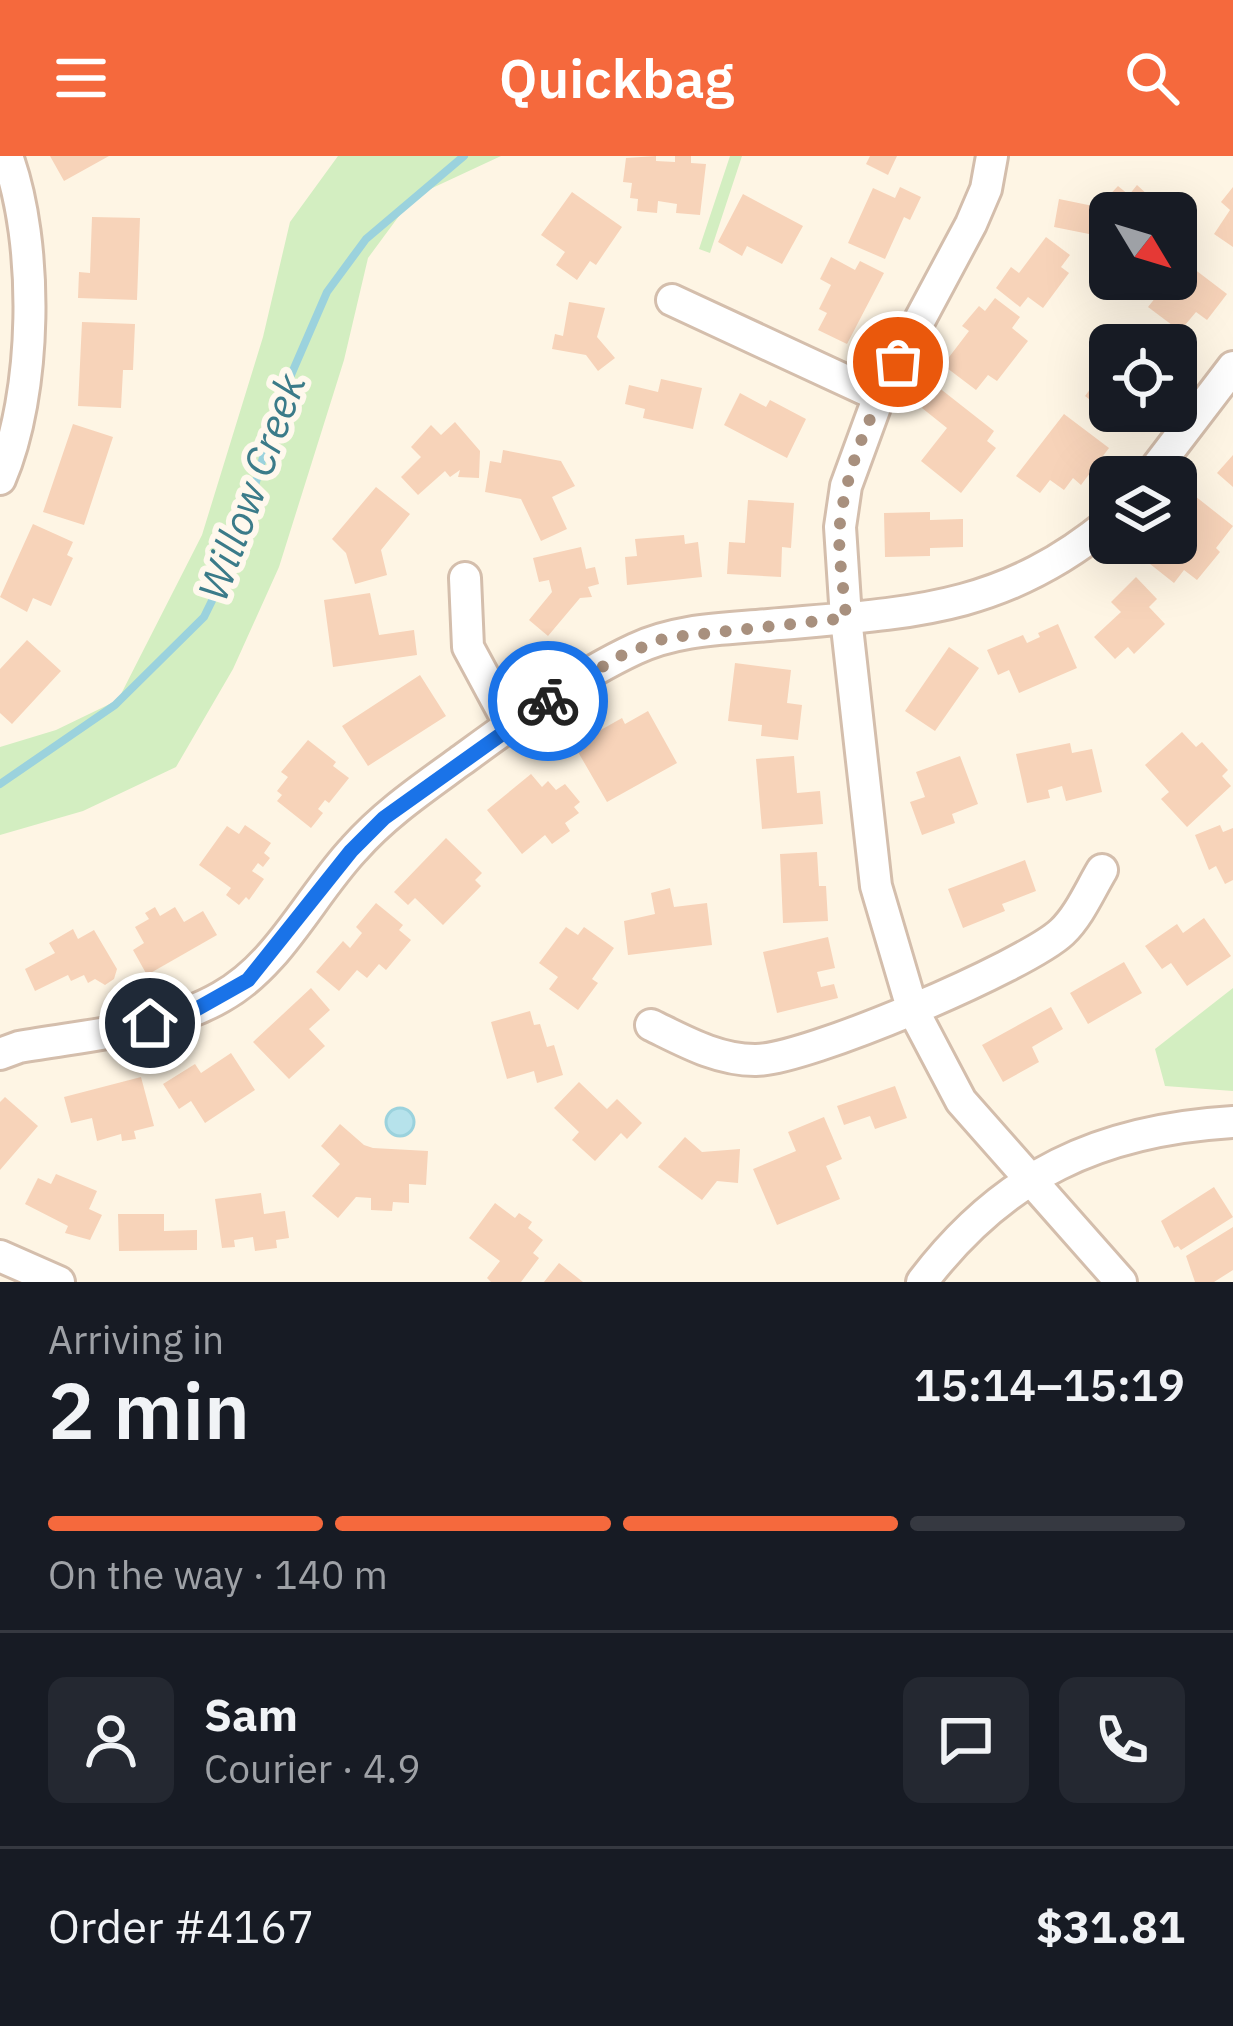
<!DOCTYPE html>
<html lang="en">
<head>
<meta charset="utf-8">
<style>
  :root { --surface:#171b24; --page:#242831; --text:#f1f3f6; --muted:#9ea1a6; --line:#363941; --accent:#f5693d }
  body { margin:0; font-family:"IBM Plex Sans",sans-serif; background:var(--page); color:var(--text); height:100vh; display:flex; flex-direction:column; font-size:45px; white-space:nowrap }
  * { box-sizing:border-box; margin:0 }
  p { font-size:39px; color:var(--muted) }
  .icon { flex:none; width:66px; height:66px; fill:none; stroke:currentColor; stroke-width:2; stroke-linecap:round; stroke-linejoin:round }
  .map { position:relative; height:1126px; overflow:hidden }
  .side { display:flex; flex-direction:column; background:var(--surface); flex:1 }
  .side>* { flex:none }
  .needle { width:78px; rotate:128deg }
  .controls { position:absolute; left:1089px; top:36px; display:grid; gap:24px }
  .controls a { display:grid; place-items:center; width:108px; height:108px; border-radius:18px; background:var(--surface); box-shadow:0 12px 48px #0002; font-size:60px }
  .pin { position:absolute; display:grid; place-items:center; width:102px; height:102px; color:#fff; margin:-51px; border:6px solid #fff; border-radius:50%; box-shadow:0 3px 12px #0007 }
  .courier { position:absolute; display:grid; place-items:center; width:120px; height:120px; margin:-60px; border:9px solid #1a73e8; border-radius:50%; background:#fff; color:#222; box-shadow:0 3px 15px #0007 }
  .head em { font-style:normal; font-weight:600 }
  .head div { display:flex; flex-direction:column-reverse }
  .head { display:flex; align-items:center; justify-content:space-between; height:204px; padding:0 48px }
  h1 { font-size:78px; font-weight:600; line-height:90px }
  .bar { display:grid; grid-template-columns:repeat(4,1fr); gap:18px 12px; align-content:center; height:144px; padding:0 48px }
  .bar i { height:15px; border-radius:9px; background:var(--line) }
  .bar .selected { background:var(--accent) }
  .bar p { grid-column:span 4 }
  .line { display:flex; align-items:center; gap:30px; padding:0 48px; border-top:3px solid var(--line) }
  .line div { flex:1 }
  .round { display:grid; place-items:center; flex:none; width:126px; height:126px; border-radius:18px; background:var(--page) }
  header { display:flex; justify-content:space-between; align-items:center; height:156px; padding:0 48px; background:var(--accent); color:#fff; font-size:54px; font-weight:600 }
  .map>svg:first-child { display:block }
  .green { fill:#d3eec1 }
  .water { fill:#b6e2eb; stroke:#9bd2dd; stroke-width:3 }
  .lines { fill:none; stroke-linecap:round; stroke-linejoin:round }
  .stream { stroke:#9bd2dd; stroke-width:8 }
  .building { fill:#f7d3b9 }
  .minor-casing { stroke:#d4beac; stroke-width:36 }
  .minor { stroke:#fff; stroke-width:30 }
  .done { stroke:#a8907e; stroke-width:12; stroke-dasharray:0 21.6 }
  .route { stroke:#1a73e8; stroke-width:15 }
  .labels { text-anchor:middle; dominant-baseline:central; stroke-width:12; stroke-linejoin:round; paint-order:stroke }
  .water-label { font-size:42px; font-style:italic; fill:#3b7b89; stroke:#fff8ed }
</style>
</head>
<body>
<header><svg class="icon" aria-label="menu" viewBox="0 0 24 24"><path d="M4 6h16M4 12h16M4 18h16"/></svg>Quickbag<svg class="icon" aria-label="search" viewBox="0 0 24 24"><circle cx="10" cy="10" r="6"/><path d="M15 15l6 6"/></svg></header>
<div class="map">
<svg width="1233" height="1126" viewBox="0 0 1233 1126">
  <rect width="100%" height="100%" fill="#fef5e4"/>
  <path class="green" d="M 338,0 L 501,0 L 413,41 L 368,102 L 344,204 L 279,411 L 233,513 L 176,611 L 83,655 L 0,679 L 0,591 L 56,574 L 118,544 L 202,379 L 263,181 L 290,66 Z
    M 730,0 L 742,0 L 710,97 L 699,93 Z
    M 1233,832 L 1233,935 L 1165,930 L 1155,893 Z"/>
  <path class="water" d="M386 966a14 14 0 1 1 28 0a14 14 0 1 1-28 0Z"/>
  <g class="lines">
    <path class="stream" d="M 0,628 L 115,549 L 204,461 L 236,396 L 278,249 L 327,136 L 366,83 L 464,0"/>
  </g>
  <path class="building" d="M 50,0 L 109,0 L 64,25 Z
    M 656,0 L 656,5 L 675,6 L 675,0 L 691,0 L 691,7 L 706,8 L 700,59 L 676,57 L 677,48 L 658,45 L 657,57 L 637,55 L 638,43 L 630,42 L 632,27 L 623,26 L 626,2 Z
    M 870,0 L 897,0 L 888,19 L 866,8 Z
    M 1137,29 L 1160,50 L 1154,57 L 1110,57 L 1110,74 L 1104,81 L 1054,71 L 1059,43 L 1098,51 L 1118,30 L 1129,39 Z
    M 900,31 L 921,41 L 910,64 L 904,61 L 885,103 L 848,87 L 873,32 L 895,42 Z
    M 1233,31 L 1233,91 L 1214,78 L 1230,54 L 1221,46 Z
    M 572,36 L 622,71 L 596,109 L 590,105 L 577,124 L 556,109 L 565,96 L 541,79 Z
    M 743,38 L 803,70 L 782,108 L 747,90 L 742,100 L 718,86 Z
    M 92,61 L 140,62 L 137,144 L 78,142 L 79,116 L 90,117 Z
    M 1046,81 L 1070,99 L 1061,111 L 1069,117 L 1043,152 L 1028,141 L 1020,151 L 996,132 L 1011,111 L 1019,117 Z
    M 831,101 L 855,114 L 860,105 L 884,117 L 847,188 L 818,174 L 827,157 L 819,153 L 831,129 L 820,123 Z
    M 1185,106 L 1227,138 L 1207,164 L 1196,156 L 1180,175 L 1148,151 L 1164,131 L 1160,128 L 1164,123 L 1176,123 Z
    M 995,142 L 1020,161 L 1012,172 L 1028,185 L 997,225 L 988,219 L 976,234 L 943,209 L 969,175 L 962,170 L 979,150 L 985,155 Z
    M 569,146 L 605,152 L 597,181 L 615,202 L 598,215 L 586,199 L 552,193 L 555,178 L 563,180 Z
    M 82,166 L 135,168 L 133,214 L 123,214 L 121,252 L 78,250 Z
    M 1110,207 L 1110,255 L 1126,255 L 1117,265 L 1085,240 Z
    M 661,223 L 702,232 L 693,273 L 643,262 L 645,253 L 625,248 L 629,229 L 658,236 Z
    M 938,231 L 994,275 L 987,285 L 996,292 L 961,337 L 921,305 L 947,272 L 922,252 Z
    M 740,237 L 766,251 L 770,244 L 806,263 L 787,302 L 724,269 Z
    M 1064,258 L 1109,292 L 1081,329 L 1073,322 L 1064,334 L 1050,324 L 1040,337 L 1016,320 Z
    M 455,266 L 480,295 L 479,322 L 458,321 L 460,314 L 450,321 L 445,315 L 418,339 L 401,321 L 421,301 L 411,291 L 431,269 L 441,279 Z
    M 73,268 L 113,281 L 84,369 L 43,356 Z
    M 503,294 L 561,305 L 575,330 L 552,341 L 567,373 L 541,385 L 521,343 L 485,336 L 490,305 L 501,307 Z
    M 1233,299 L 1233,331 L 1217,317 Z
    M 376,331 L 410,358 L 381,394 L 387,419 L 355,428 L 346,397 L 332,383 Z
    M 1195,340 L 1233,370 L 1216,392 L 1220,396 L 1197,424 L 1184,414 L 1174,427 L 1145,404 L 1159,387 L 1176,387 L 1176,365 Z
    M 748,344 L 794,347 L 791,392 L 782,391 L 781,421 L 727,418 L 729,386 L 745,387 Z
    M 930,356 L 930,364 L 963,363 L 963,391 L 930,392 L 930,400 L 885,401 L 884,357 Z
    M 33,368 L 73,386 L 67,399 L 73,402 L 51,450 L 33,442 L 27,456 L 0,441 Z
    M 684,379 L 685,388 L 698,386 L 702,421 L 627,429 L 625,401 L 637,400 L 635,383 Z
    M 581,391 L 586,413 L 595,411 L 599,428 L 588,431 L 592,441 L 580,442 L 548,480 L 529,464 L 552,436 L 549,424 L 539,426 L 533,402 Z
    M 1136,421 L 1157,443 L 1149,451 L 1165,468 L 1134,498 L 1128,491 L 1115,503 L 1094,481 L 1121,456 L 1111,446 Z
    M 370,437 L 379,479 L 414,474 L 417,499 L 333,511 L 324,444 Z
    M 1058,468 L 1077,512 L 1019,537 L 1009,514 L 998,519 L 987,494 L 1023,479 L 1027,487 L 1040,481 L 1038,477 Z
    M 27,484 L 61,515 L 12,568 L 0,557 L 0,513 Z
    M 949,491 L 979,512 L 935,575 L 905,555 Z
    M 735,507 L 791,514 L 787,547 L 802,549 L 798,584 L 761,580 L 762,569 L 728,565 Z
    M 420,519 L 446,560 L 368,610 L 342,570 Z
    M 648,555 L 677,607 L 607,646 L 574,589 L 622,562 L 625,568 Z
    M 1182,576 L 1196,591 L 1202,586 L 1228,614 L 1222,620 L 1231,630 L 1187,671 L 1161,643 L 1169,636 L 1145,609 Z
    M 308,584 L 336,606 L 333,610 L 349,622 L 329,647 L 325,644 L 318,653 L 323,657 L 311,672 L 277,645 L 282,639 L 277,635 L 288,621 L 281,616 Z
    M 1070,587 L 1072,597 L 1092,593 L 1102,636 L 1066,645 L 1062,630 L 1048,634 L 1050,642 L 1027,647 L 1016,598 Z
    M 794,600 L 797,637 L 820,635 L 823,668 L 762,673 L 756,603 Z
    M 960,600 L 978,648 L 952,658 L 955,667 L 922,679 L 910,646 L 925,641 L 916,616 Z
    M 531,618 L 542,631 L 548,625 L 556,634 L 565,628 L 580,646 L 574,651 L 579,657 L 565,667 L 570,675 L 552,688 L 545,679 L 522,698 L 487,654 Z
    M 245,669 L 271,687 L 264,697 L 270,702 L 263,711 L 258,707 L 252,715 L 264,723 L 249,744 L 246,741 L 239,749 L 226,739 L 231,732 L 199,709 L 227,670 L 239,678 Z
    M 1220,669 L 1223,676 L 1233,672 L 1233,724 L 1225,728 L 1216,710 L 1209,714 L 1195,679 Z
    M 446,682 L 482,717 L 475,724 L 481,730 L 443,769 L 415,742 L 408,749 L 394,736 Z
    M 817,696 L 819,730 L 826,730 L 828,765 L 783,767 L 780,698 Z
    M 1025,704 L 1036,735 L 1002,748 L 1005,755 L 963,772 L 948,733 Z
    M 670,732 L 674,751 L 707,747 L 712,789 L 628,799 L 624,765 L 655,758 L 651,737 Z
    M 376,747 L 403,769 L 399,774 L 411,784 L 386,814 L 379,808 L 367,822 L 357,814 L 339,835 L 316,816 L 343,785 L 350,792 L 362,777 L 356,771 Z
    M 155,751 L 160,760 L 175,751 L 184,766 L 203,755 L 217,779 L 147,819 L 133,794 L 144,787 L 135,771 L 149,763 L 145,757 Z
    M 1204,762 L 1231,800 L 1187,830 L 1171,807 L 1162,813 L 1145,790 L 1177,768 L 1183,777 Z
    M 566,771 L 578,779 L 584,771 L 614,792 L 592,823 L 598,827 L 578,854 L 549,833 L 558,821 L 539,807 Z
    M 73,773 L 78,783 L 94,774 L 117,813 L 114,823 L 105,829 L 95,823 L 88,827 L 84,819 L 71,825 L 68,819 L 35,835 L 25,813 L 55,797 L 49,787 Z
    M 828,781 L 835,812 L 817,816 L 821,831 L 834,828 L 838,842 L 777,857 L 763,796 Z
    M 1124,806 L 1142,837 L 1088,868 L 1070,837 Z
    M 311,832 L 330,854 L 309,873 L 325,890 L 289,923 L 253,886 Z
    M 1051,851 L 1063,873 L 1032,891 L 1039,906 L 1003,926 L 982,889 Z
    M 530,855 L 534,869 L 540,868 L 547,891 L 554,889 L 563,919 L 537,927 L 534,915 L 507,923 L 491,866 Z
    M 231,897 L 255,934 L 205,967 L 191,945 L 179,953 L 163,928 L 195,908 L 201,917 Z
    M 141,921 L 154,970 L 134,975 L 136,983 L 122,985 L 121,978 L 97,985 L 92,962 L 71,967 L 64,941 Z
    M 579,926 L 607,953 L 617,943 L 642,967 L 627,983 L 621,977 L 595,1005 L 572,984 L 579,976 L 554,952 Z
    M 895,930 L 907,962 L 875,973 L 870,960 L 844,969 L 837,950 Z
    M 5,941 L 38,970 L 0,1014 L 0,946 Z
    M 824,961 L 842,1003 L 826,1010 L 840,1043 L 777,1069 L 753,1013 L 796,995 L 788,976 Z
    M 340,968 L 364,989 L 373,992 L 428,995 L 426,1029 L 409,1028 L 409,1047 L 393,1046 L 392,1055 L 371,1054 L 371,1042 L 356,1041 L 338,1062 L 312,1040 L 340,1008 L 321,990 Z
    M 685,981 L 702,996 L 740,993 L 738,1027 L 717,1025 L 702,1044 L 658,1011 Z
    M 56,1018 L 97,1035 L 89,1053 L 102,1059 L 90,1084 L 65,1077 L 68,1070 L 25,1048 L 38,1022 L 51,1028 Z
    M 1214,1031 L 1233,1061 L 1181,1094 L 1178,1090 L 1174,1092 L 1161,1065 Z
    M 261,1037 L 264,1058 L 285,1055 L 289,1082 L 276,1084 L 277,1092 L 255,1095 L 253,1081 L 234,1084 L 235,1091 L 222,1092 L 215,1043 Z
    M 495,1047 L 515,1062 L 519,1057 L 532,1066 L 528,1072 L 543,1084 L 533,1097 L 539,1102 L 521,1126 L 491,1126 L 487,1122 L 500,1105 L 469,1082 Z
    M 118,1058 L 164,1058 L 164,1075 L 197,1074 L 197,1094 L 119,1095 Z
    M 1233,1071 L 1233,1114 L 1214,1126 L 1195,1126 L 1186,1100 Z
    M 559,1107 L 583,1126 L 544,1126 Z"/>
  <g class="lines">
    <defs>
      <path id="minor" d="M 992,0 L 986,33 L 971,68 L 879,240 L 846,330 L 840,371 L 846,462 L 876,730 L 912,852 L 961,945 L 1121,1126
        M 672,144 L 879,240
        M 1149,321 L 1233,211
        M 0,323 C 37,238 39,87 7,0
        M 465,422 L 468,491 L 510,569
        M 651,869 C 684,885 717,904 755,904 C 804,905 1026,810 1062,776 C 1079,760 1090,734 1102,714
        M 0,898 L 19,891 C 85,879 162,875 221,841 C 279,809 310,740 354,693 C 385,658 422,633 459,606 C 514,566 573,522 635,493 C 677,473 724,473 769,469 C 905,457 1000,457 1110,366
        M 0,1100 L 59,1126
        M 922,1126 C 1004,1018 1100,974 1233,966"/>
    </defs>
    <use href="#minor" class="minor-casing"/>
    <use href="#minor" class="minor"/>
  </g>
  <g class="lines">
    <path class="done" d="M 548,545 L 618,501 L 665,482 L 846,462 C 844,432 837,397 840,367 C 847,310 871,256 898,206"/>
    <path class="route" d="M 150,867 L 193,855 L 248,824 L 351,695 L 384,662 L 548,545"/>
  </g>
  <g class="labels">
    <g class="water-label">
      <text transform="translate(251 331) rotate(-70)">Willow Creek</text>
    </g>
  </g>
</svg>
<div class="controls">
<a><svg class="needle" viewBox="-14 -14 28 28"><path d="M0-13l5 13h-10z" fill="#e53935"/><path d="M0 13l5-13h-10z" fill="#9ea1a6"/></svg></a>
<a><svg class="icon" aria-label="locate" viewBox="0 0 24 24"><circle cx="12" cy="12" r="6"/><path d="M12 2v4M12 18v4M2 12h4M18 12h4"/></svg></a>
<a><svg class="icon" aria-label="layers" viewBox="0 0 24 24"><path d="M12 4l9 5-9 5-9-5zM3 14l9 5 9-5"/></svg></a>
</div>
<div class="pin" style="left:898px;top:206px;background:#ea580c"><svg class="icon" aria-label="bag" viewBox="0 0 24 24"><path d="M5 8h14l-1 12H6zM9 8a3 3 0 0 1 6 0"/></svg></div>
<div class="pin" style="left:150px;top:867px;background:#1f2937"><svg class="icon" aria-label="home" viewBox="0 0 24 24"><path d="M3 11l9-7 9 7M6 9v11h12V9"/></svg></div>
<div class="courier" style="left:548px;top:545px"><svg class="icon" aria-label="bike" viewBox="0 0 24 24"><circle cx="6" cy="16" r="4"/><circle cx="18" cy="16" r="4"/><path d="M6 16l4-8h5l3 8M10 8l3 8H6M13 5h3"/></svg></div>
</div>
<section class="side">
<div class="head"><div><h1>2 min</h1><p>Arriving in</p></div><em>15:14–15:19</em></div>
<div class="bar"><i class="selected"></i><i class="selected"></i><i class="selected"></i><i></i><p>On the way · 140 m</p></div>
<div class="line" style="height:216px"><a class="round"><svg class="icon" aria-label="person" viewBox="0 0 24 24"><circle cx="12" cy="8" r="4"/><path d="M4 21q1-7 8-7t8 7"/></svg></a><div><b>Sam</b><p>Courier · 4.9</p></div><a class="round"><svg class="icon" aria-label="chat" viewBox="0 0 24 24"><path d="M4 5h16v11H9l-5 4z"/></svg></a><a class="round"><svg class="icon" aria-label="phone" viewBox="0 0 24 24"><path d="M5 4h4l2 5-3 2q2 4 5 5l2-3 5 2v4C11 20 4 13 5 4z"/></svg></a></div>
<div class="line" style="height:156px"><div>Order #4167</div><b>$31.81</b></div>
</section>
</body>
</html>
